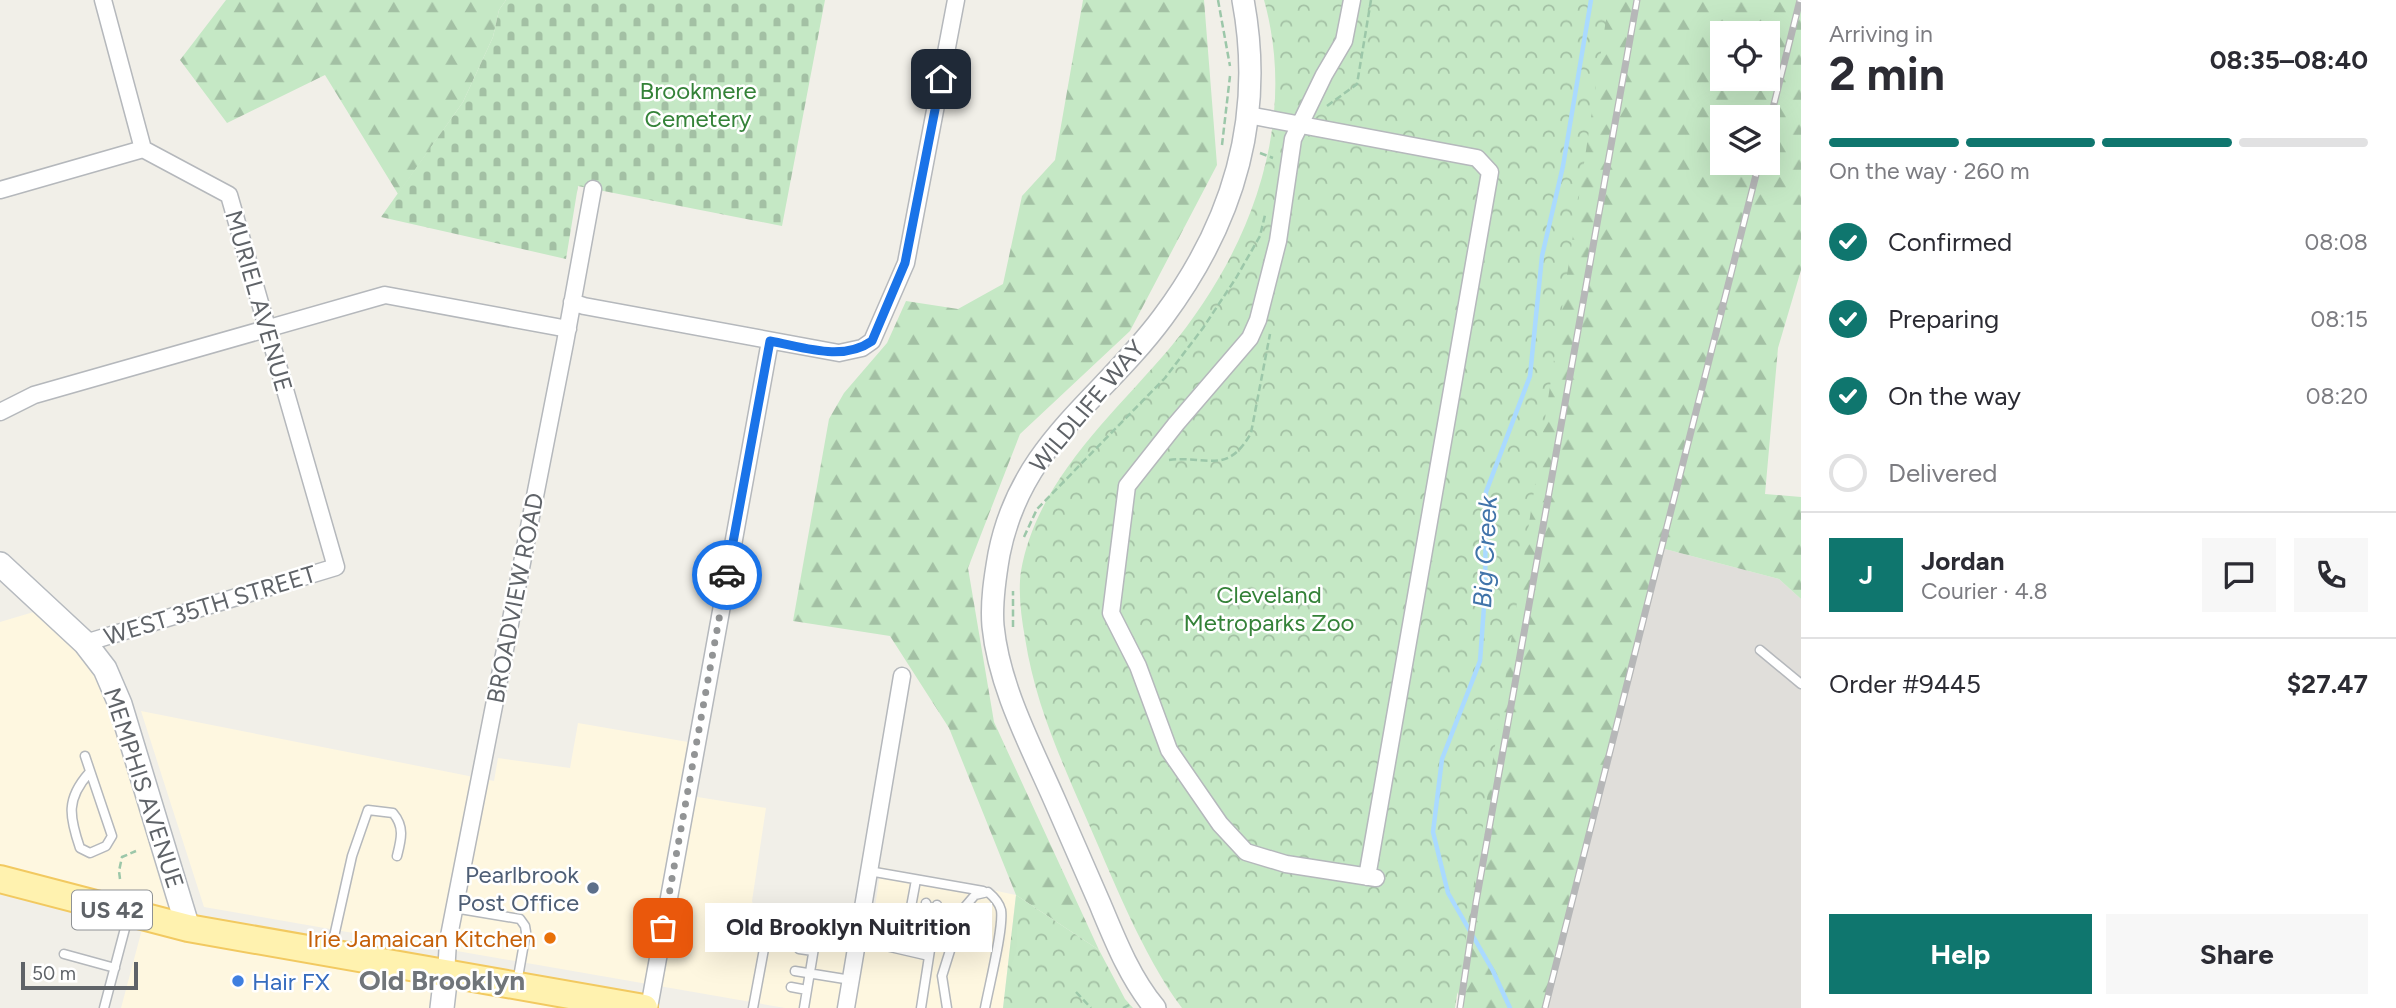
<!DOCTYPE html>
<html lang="en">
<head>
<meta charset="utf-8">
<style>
  :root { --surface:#fff; --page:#f7f7f7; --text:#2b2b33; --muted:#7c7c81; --line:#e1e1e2; --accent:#0f766e }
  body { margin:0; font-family:Figtree,sans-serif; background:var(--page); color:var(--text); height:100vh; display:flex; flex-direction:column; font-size:26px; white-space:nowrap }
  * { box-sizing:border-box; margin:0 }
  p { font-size:23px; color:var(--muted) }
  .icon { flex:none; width:38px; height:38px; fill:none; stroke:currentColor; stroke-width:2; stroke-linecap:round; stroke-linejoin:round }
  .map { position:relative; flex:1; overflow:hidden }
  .details { display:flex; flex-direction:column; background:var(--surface); width:595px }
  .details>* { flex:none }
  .buttons { position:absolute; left:1710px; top:21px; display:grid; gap:14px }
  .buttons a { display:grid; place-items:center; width:70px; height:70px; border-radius:0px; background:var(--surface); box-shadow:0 7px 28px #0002; font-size:35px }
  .scale { position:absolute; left:21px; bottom:18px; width:117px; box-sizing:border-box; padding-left:7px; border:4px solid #5f6368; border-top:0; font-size:19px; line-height:24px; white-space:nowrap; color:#5f6368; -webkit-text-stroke:5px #fff; paint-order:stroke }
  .pin { position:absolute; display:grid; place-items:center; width:60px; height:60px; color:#fff; margin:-30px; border-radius:14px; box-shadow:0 4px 10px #0006 }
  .courier { position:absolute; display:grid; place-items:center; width:70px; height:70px; margin:-35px; border:5px solid #1a73e8; border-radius:50%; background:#fff; color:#222; box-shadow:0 2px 9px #0007 }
  .bubble { position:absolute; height:49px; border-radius:0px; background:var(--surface); box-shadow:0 7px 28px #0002; font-size:23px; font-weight:700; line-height:49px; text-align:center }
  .headline em { font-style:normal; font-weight:700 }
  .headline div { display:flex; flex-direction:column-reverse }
  .headline { display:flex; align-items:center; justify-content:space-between; height:119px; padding:0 28px }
  h1 { font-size:46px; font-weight:700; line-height:52px }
  .bar { display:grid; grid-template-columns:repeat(4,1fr); gap:10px 7px; align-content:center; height:84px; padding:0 28px }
  .bar i { height:9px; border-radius:5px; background:var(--line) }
  .bar .current { background:var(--accent) }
  .bar p { grid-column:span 4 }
  .line { display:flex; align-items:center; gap:18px; padding:0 28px; border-top:2px solid var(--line) }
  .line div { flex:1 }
  .round { display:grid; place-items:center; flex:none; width:74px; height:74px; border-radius:0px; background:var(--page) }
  ol { padding:0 28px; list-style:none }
  li { display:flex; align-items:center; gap:21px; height:77px }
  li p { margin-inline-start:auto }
  li .icon { padding:7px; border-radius:50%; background:var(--accent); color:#fff; stroke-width:4 }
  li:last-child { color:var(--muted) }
  li i { width:38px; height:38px; border:4px solid var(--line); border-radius:50% }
  .cta { display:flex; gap:14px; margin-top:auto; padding:14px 28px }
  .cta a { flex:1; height:80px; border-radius:0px; background:var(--accent); color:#fff; font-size:28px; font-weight:700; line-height:80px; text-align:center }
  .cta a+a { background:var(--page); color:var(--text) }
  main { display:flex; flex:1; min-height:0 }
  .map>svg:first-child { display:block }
  .commercial { fill:#fef7e0 }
  .industrial { fill:#e0deda }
  .forest { fill:url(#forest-firs); fill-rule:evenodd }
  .cemetery { fill:url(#cemetery-stones) }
  .park { fill:url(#park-crowns) }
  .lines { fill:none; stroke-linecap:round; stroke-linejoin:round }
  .stream { stroke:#aadaff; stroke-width:4.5 }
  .service-casing { stroke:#b5b8bc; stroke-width:11 }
  .minor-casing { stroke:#b5b8bc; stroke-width:19 }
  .tertiary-casing { stroke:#b5b8bc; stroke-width:24 }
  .secondary-casing { stroke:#b6babf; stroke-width:26 }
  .primary-casing { stroke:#f2c960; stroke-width:30 }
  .path { stroke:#9cc7a9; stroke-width:2.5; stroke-dasharray:7 3.5; stroke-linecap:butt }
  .service { stroke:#fff; stroke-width:8 }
  .minor { stroke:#fff; stroke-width:16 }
  .tertiary { stroke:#fff; stroke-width:21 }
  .secondary { stroke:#fff; stroke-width:23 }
  .primary { stroke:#fff2af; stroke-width:26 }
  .rail-casing { stroke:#b6b7b8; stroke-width:7 }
  .rail { stroke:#fff; stroke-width:4.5; stroke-dasharray:13; stroke-linecap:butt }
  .done { stroke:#929495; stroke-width:7; stroke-dasharray:0 12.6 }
  .route { stroke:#1a73e8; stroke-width:9 }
  .service-dot { fill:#5c6f8a; stroke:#fff; stroke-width:2.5 }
  .food-dot { fill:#e8710a; stroke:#fff; stroke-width:2.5 }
  .shop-dot { fill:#3f7fe0; stroke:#fff; stroke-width:2.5 }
  .labels { text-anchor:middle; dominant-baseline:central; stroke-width:5; stroke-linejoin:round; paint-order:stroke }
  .shield { fill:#fff; stroke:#8f9295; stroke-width:2 }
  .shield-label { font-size:23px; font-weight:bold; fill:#5f6368 }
  .park-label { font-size:24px; fill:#348238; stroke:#fff }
  .street-label { font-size:24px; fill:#5f6368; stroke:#fff }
  .service-label { font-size:24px; fill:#4e5e75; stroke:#fff; text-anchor:end }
  .food-label { font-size:24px; fill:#c56008; stroke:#fff; text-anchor:end }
  .shop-label { font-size:24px; fill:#366cbe; stroke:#fff; text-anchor:start }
  .water-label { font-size:26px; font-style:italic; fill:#4174aa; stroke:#fff }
  .quarter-label { font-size:28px; font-weight:bold; fill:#70757a; stroke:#fff }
</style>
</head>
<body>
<main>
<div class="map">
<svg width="1801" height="1008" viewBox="0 0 1801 1008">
  <defs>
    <pattern id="forest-firs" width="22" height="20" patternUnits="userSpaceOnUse" patternTransform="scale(1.75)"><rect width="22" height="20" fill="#c5e8c5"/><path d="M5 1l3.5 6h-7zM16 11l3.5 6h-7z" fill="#a3c0a4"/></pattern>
    <pattern id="cemetery-stones" width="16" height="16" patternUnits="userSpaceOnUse" patternTransform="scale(1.75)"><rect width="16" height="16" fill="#c5e8c5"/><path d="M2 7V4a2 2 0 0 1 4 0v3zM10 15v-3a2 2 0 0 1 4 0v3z" fill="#a3c0a4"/></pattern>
    <pattern id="park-crowns" width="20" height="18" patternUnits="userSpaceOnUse" patternTransform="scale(1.75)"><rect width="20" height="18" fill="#c5e8c5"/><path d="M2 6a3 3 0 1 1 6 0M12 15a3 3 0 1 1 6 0" fill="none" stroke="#a3c0a4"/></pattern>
  </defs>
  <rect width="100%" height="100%" fill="#f1efe8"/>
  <path class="commercial" d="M 47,608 L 105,669 L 188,928 L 644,1008 L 121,1008 L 145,918 L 0,879 L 0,622 Z
    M 141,711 L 494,781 L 498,758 L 570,768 L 578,723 L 688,742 L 679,794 L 766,808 L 752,901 L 758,918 L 872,927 L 881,867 L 1016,895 L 1003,1008 L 785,1008 L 204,907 Z"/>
  <path class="industrial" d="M 1661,548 L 1779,579 L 1801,599 L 1801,1008 L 1545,1008 Z"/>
  <path class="forest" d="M 226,0 L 506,0 L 499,10 L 493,37 L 463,102 L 398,194 L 325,75 L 227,123 L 180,60 Z
    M 1083,0 L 1204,0 L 1217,165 L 1130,331 L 1020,434 L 968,568 L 994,722 L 1099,950 L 1016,895 L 949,728 L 890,636 L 793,621 L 829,419 L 844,393 L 887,343 L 906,301 L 958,309 L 1003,284 L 1022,196 L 1055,160 Z
    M 1591,0 L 1801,0 L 1801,270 L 1778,348 L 1765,494 L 1801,497 L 1801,599 L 1779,579 L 1661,548 L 1545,1008 L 1464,1008 L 1421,909 ZM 1722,33 L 1768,33 L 1768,79 L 1722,79 ZM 1722,117 L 1768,117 L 1768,163 L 1722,163 Z"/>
  <path class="cemetery" d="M 506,0 L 825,0 L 782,226 L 578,186 L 566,259 L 381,217 L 463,102 L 493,37 L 499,10 Z"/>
  <path class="park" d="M 1264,0 L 1609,0 L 1455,1008 L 1182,1008 C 1142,955 1111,874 1084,813 C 1058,753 1035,702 1025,638 C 1021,616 1018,592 1021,571 C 1037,480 1112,416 1169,349 C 1249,253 1299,125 1264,0 Z
    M 1016,895 L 1099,950 L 1125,999 L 1133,1008 L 1003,1008 Z"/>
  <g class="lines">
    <path class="stream" d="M 1510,1008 L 1493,971 L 1448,893 L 1433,832 L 1442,759 L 1480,661 L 1485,593 L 1486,492 L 1530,376 L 1542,256 L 1563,166 L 1591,0"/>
    <defs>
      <path id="service" d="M 1760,650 L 1801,684
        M 85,756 L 112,836 L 106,846 L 90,853 L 80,848 C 69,816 66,799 89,773
        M 869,871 L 983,891
        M 926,903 L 935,923
        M 454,908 L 520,919 L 525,926 L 526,932 L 517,983
        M 799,949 L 813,951
        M 331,950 L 352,856 L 368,810 L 393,813 C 405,827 401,840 397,856
        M 903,950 L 929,956
        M 64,954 L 115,968
        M 795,971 L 851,980
        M 791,987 L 807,990
        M 104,1008 L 128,917
        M 753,1008 L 769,922 L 817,930
        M 804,1008 L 817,930 L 903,950 L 916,880
        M 921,1008 L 937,905
        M 947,1008 L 942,976 L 963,909 L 975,895 L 988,892 C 994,897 999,902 1001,910 C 1004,928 989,986 985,1008"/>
      <path id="minor" d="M 1352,0 L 1344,41 L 1324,75 L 1293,139 L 1278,241 L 1258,320 L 1250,338 L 1176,424 L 1127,486 L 1111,613 L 1138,666 L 1169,750 L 1220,824 L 1246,852 L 1286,864 L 1376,878
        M 1248,115 L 1477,158 L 1490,172 L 1367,877
        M 0,190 L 143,149
        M 572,302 L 584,306 L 839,353 L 862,348 L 872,341 L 906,263 L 956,0
        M 0,412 L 34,395 L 385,295 L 568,329
        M 85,643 L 336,567 L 229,195 L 143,149 L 103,0
        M 446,974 L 448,941 L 565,343 L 593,189
        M 649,1008 L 770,341
        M 846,1008 L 902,676"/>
      <path id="tertiary" d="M 1155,1008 C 1130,978 1115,940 1100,904 C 1085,870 1070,835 1055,801 C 1031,746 999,687 993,626 C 991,602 995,577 999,554 C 1021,443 1101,401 1163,317 C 1233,223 1265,117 1243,0"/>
      <path id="secondary" d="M 0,564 L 85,643 L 105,669 L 120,704 L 188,928
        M 442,1008 L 446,974"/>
      <path id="primary" d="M 0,879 L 188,928 L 644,1008"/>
    </defs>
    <use href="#service" class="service-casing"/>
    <use href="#minor" class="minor-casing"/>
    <use href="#tertiary" class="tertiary-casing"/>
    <use href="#secondary" class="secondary-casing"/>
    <use href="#primary" class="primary-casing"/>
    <path class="path" d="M 1218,0 L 1230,66
      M 1327,106 L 1357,84 L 1371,0
      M 1222,145 L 1230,76
      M 1260,153 L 1273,158
      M 1169,460 C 1207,455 1227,476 1251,433 L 1270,334
      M 1024,537 L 1037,509 L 1165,378 L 1203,328 L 1236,278 L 1260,236 L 1265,215
      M 1013,627 L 1013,591
      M 120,879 L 119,871 L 122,857 L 136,851
      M 1076,992 L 1091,1008
      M 1123,1008 L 1131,1004"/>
    <use href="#service" class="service"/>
    <use href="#minor" class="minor"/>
    <use href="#tertiary" class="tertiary"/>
    <use href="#secondary" class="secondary"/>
    <use href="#primary" class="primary"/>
    <defs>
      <path id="rail" d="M 1768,128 L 1800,0
        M 1460,1008 L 1476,902 L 1637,0
        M 1545,1008 L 1759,163"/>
    </defs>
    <use href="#rail" class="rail-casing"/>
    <use href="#rail" class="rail"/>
  </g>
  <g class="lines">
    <path class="done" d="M 663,928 L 727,575"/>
    <path class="route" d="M 727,575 L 770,341 C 803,347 842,362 872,341 L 905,263 L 941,79"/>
  </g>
  <circle class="service-dot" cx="593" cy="888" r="7"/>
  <circle class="food-dot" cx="550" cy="938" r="7"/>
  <circle class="shop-dot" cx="238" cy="981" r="7"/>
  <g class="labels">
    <rect class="shield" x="72" y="890.5" width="80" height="39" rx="5"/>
    <g class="shield-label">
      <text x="112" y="910">US 42</text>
    </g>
    <g class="park-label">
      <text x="698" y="90">Brookmere<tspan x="698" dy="28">Cemetery</tspan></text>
      <text x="1269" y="594">Cleveland<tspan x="1269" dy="28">Metroparks Zoo</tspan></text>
    </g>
    <g class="street-label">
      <text transform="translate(259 301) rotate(74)">MURIEL AVENUE</text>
      <text transform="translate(1087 406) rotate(-50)">WILDLIFE WAY</text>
      <text transform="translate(515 598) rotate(-79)">BROADVIEW ROAD</text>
      <text transform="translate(210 605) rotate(-17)">WEST 35TH STREET</text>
      <text transform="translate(144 788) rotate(72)">MEMPHIS AVENUE</text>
    </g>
    <g class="service-label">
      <text x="579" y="874">Pearlbrook<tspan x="579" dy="28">Post Office</tspan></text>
    </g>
    <g class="food-label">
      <text x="536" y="938">Irie Jamaican Kitchen</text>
    </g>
    <g class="shop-label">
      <text x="252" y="981">Hair FX</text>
    </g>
    <g class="water-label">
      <text transform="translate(1485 552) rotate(-87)">Big Creek</text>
    </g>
    <g class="quarter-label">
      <text x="442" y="980">Old Brooklyn</text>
    </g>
  </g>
</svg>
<div class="buttons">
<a><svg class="icon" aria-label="locate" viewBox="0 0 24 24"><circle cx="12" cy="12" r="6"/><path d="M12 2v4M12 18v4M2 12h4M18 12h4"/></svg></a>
<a><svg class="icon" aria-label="layers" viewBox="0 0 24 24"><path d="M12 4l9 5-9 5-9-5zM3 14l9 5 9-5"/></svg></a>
</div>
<div class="scale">50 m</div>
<div class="pin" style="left:663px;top:928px;background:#ea580c"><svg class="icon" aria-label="bag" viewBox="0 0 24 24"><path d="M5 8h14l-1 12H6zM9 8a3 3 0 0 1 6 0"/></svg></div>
<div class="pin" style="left:941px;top:79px;background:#1f2937"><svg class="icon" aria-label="home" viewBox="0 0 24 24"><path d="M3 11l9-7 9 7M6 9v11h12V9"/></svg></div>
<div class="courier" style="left:727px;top:575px"><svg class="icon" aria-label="car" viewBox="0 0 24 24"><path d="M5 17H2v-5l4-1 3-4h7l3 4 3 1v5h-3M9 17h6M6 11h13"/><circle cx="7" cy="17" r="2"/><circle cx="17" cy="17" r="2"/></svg></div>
<div class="bubble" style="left:705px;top:903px;width:287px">Old Brooklyn Nuitrition</div>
</div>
<section class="details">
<div class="headline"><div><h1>2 min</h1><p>Arriving in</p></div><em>08:35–08:40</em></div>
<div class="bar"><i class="current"></i><i class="current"></i><i class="current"></i><i></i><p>On the way · 260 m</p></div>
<ol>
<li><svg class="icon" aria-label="check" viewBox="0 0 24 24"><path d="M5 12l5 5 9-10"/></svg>Confirmed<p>08:08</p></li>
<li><svg class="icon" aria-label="check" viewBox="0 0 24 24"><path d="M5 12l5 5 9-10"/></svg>Preparing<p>08:15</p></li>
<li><svg class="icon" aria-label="check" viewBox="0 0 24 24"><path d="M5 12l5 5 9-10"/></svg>On the way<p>08:20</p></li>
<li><i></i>Delivered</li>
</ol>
<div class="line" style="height:126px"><b class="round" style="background:var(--accent);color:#fff">J</b><div><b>Jordan</b><p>Courier · 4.8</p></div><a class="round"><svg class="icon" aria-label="chat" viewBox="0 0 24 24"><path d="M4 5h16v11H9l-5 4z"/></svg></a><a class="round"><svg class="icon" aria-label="phone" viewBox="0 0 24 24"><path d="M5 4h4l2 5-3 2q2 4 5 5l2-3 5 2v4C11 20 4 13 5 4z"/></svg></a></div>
<div class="line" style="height:91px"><div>Order #9445</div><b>$27.47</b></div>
<div class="cta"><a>Help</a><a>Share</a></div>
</section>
</main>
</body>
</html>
